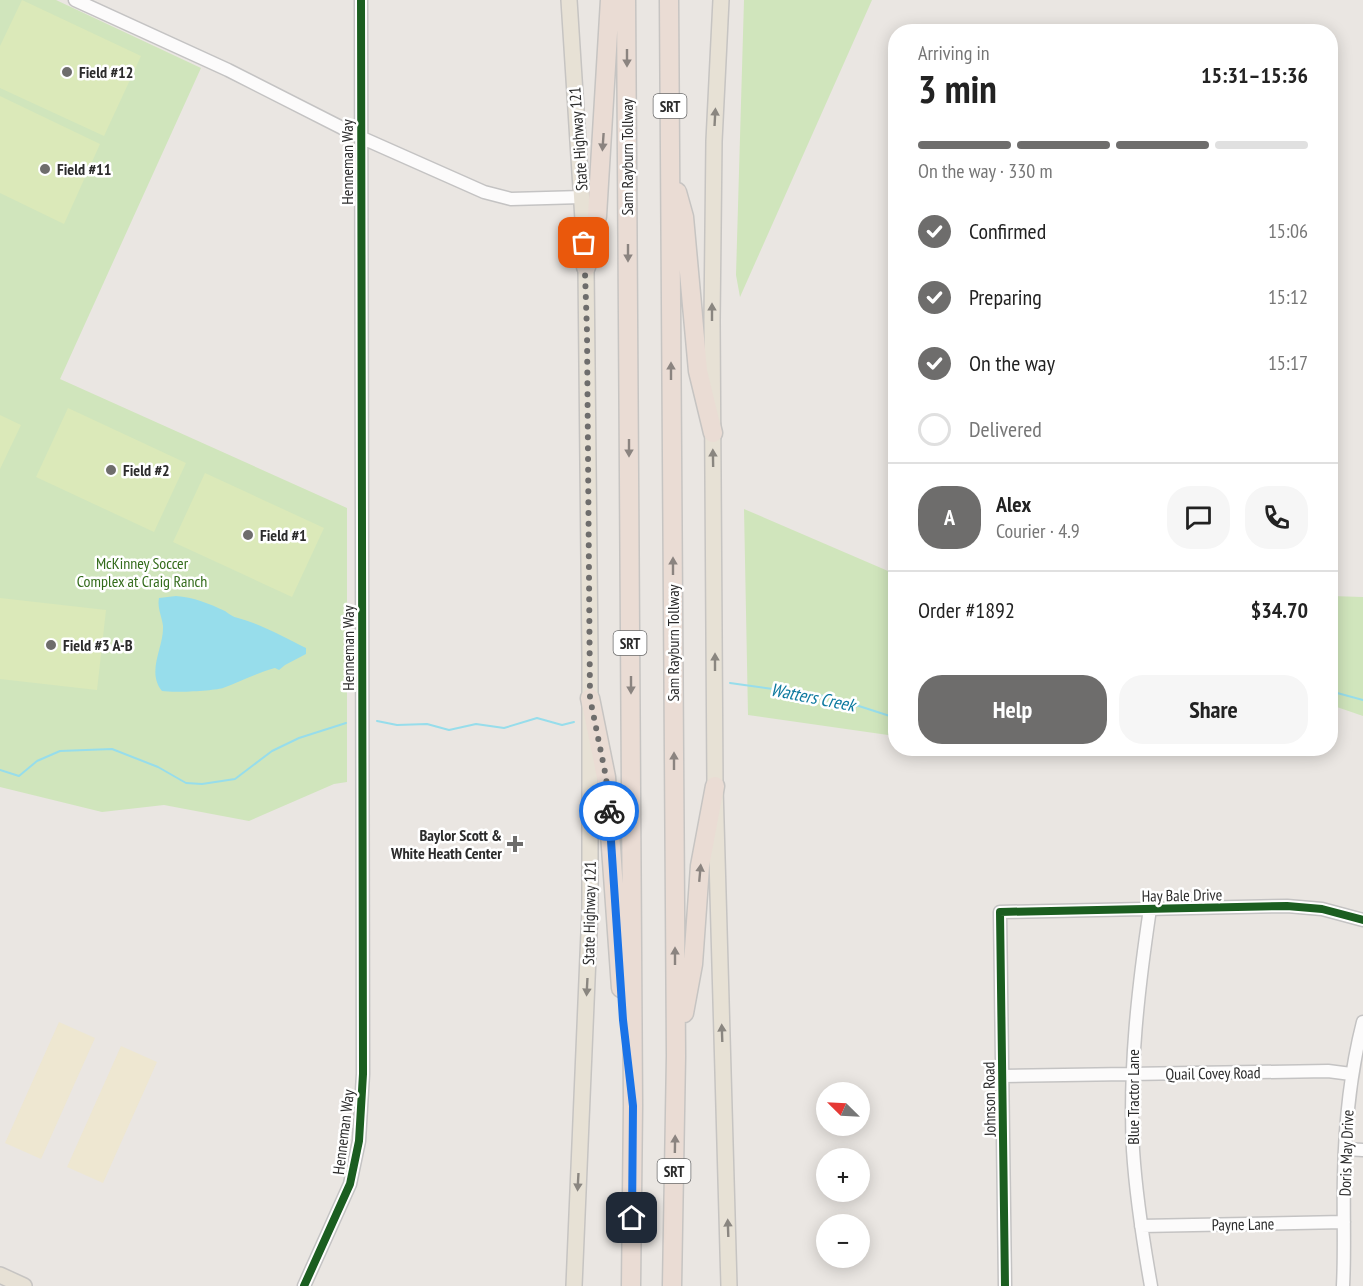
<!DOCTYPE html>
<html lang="en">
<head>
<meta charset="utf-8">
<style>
  :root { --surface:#fff; --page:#f6f6f6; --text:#222; --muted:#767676; --line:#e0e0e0; --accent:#6e6d6c }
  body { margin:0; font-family:"PT Sans Narrow",sans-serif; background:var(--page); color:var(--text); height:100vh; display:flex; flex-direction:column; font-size:22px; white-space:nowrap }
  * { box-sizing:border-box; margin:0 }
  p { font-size:20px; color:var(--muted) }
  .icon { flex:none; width:33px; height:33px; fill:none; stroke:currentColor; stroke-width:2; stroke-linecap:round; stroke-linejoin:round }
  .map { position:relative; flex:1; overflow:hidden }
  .sheet { position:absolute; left:888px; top:24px; width:450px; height:732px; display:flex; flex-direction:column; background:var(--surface); border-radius:24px; box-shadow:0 3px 15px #0003 }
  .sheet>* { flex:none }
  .needle { width:39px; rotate:294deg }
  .fabs { position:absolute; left:816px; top:1082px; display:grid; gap:12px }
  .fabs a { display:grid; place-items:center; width:54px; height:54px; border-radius:50%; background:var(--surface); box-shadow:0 3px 15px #0003; font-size:30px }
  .pin { position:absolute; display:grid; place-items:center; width:51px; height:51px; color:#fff; margin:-26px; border-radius:12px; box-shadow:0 3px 9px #0006 }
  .courier { position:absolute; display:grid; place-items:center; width:60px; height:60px; margin:-30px; border:4px solid #1a73e8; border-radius:50%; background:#fff; color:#222; box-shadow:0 2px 8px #0007 }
  .overview em { font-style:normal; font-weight:800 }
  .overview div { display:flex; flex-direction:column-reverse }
  .overview { display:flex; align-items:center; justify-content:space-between; height:102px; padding:0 30px }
  h1 { font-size:39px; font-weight:800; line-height:45px }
  .bar { display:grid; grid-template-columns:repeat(4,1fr); gap:9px 6px; align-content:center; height:72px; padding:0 30px }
  .bar i { height:8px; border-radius:4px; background:var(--line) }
  .bar .current { background:var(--accent) }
  .bar p { grid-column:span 4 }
  .line { display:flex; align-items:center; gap:15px; padding:0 30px; border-top:2px solid var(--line) }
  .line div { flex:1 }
  .round { display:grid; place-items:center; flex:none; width:63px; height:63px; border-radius:24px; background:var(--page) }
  ol { padding:0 30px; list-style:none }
  li { display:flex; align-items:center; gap:18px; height:66px }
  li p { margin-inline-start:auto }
  li .icon { padding:6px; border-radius:50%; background:var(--accent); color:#fff; stroke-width:4 }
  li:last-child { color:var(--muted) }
  li i { width:33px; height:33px; border:3px solid var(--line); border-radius:50% }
  .cta { display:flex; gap:12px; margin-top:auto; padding:12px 30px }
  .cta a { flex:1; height:69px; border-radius:24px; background:var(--accent); color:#fff; font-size:24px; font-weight:800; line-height:69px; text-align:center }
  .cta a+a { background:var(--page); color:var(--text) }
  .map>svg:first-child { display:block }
  .green { fill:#d0e5bc }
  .sand { fill:#eee7d1 }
  .pitch { fill:#dbe9b9 }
  .water { fill:#97ddeb }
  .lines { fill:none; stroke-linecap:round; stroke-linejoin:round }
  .stream { stroke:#97ddeb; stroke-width:2 }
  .minor-casing { stroke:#c4c3c3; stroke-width:15 }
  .major-casing { stroke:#c6c4c2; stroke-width:18 }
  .highway-casing { stroke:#c6c4c2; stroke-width:21 }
  .minor { stroke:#fcfbfb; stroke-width:12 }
  .major { stroke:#e7e1d5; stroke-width:15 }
  .highway { stroke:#eadcd4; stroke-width:18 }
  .cycleway-casing { stroke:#fff; stroke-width:11 }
  .cycleway { stroke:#1b5e20; stroke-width:8 }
  .oneway { fill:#8b8480 }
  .oneway2 { fill:#8a8680 }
  .done { stroke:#6e6d6c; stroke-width:6; stroke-dasharray:0 10.8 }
  .route { stroke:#1a73e8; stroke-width:8 }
  .poi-dot { fill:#6e6d6c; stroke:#fff; stroke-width:2 }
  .labels { text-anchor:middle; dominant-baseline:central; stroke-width:5; stroke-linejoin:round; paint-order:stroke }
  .shield { fill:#fff; stroke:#6b6b6b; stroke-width:1.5 }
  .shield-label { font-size:15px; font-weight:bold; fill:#2c2c2c }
  .poi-label { font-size:16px; font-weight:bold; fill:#2c2c2c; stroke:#fff; text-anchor:start }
  .street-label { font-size:16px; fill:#2c2c2c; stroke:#fff }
  .park-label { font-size:16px; fill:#336b1b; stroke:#fff }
  .water-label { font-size:18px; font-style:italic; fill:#0e7a9f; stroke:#fff }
</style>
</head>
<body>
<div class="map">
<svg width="1363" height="1286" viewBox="0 0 1363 1286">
  <rect width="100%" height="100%" fill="#eae6e2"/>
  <path class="green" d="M 0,0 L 56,0 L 201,68 L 60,379 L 347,508 L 347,782 L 334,784 L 249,821 L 164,805 L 102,812 L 0,787 Z
    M 744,0 L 872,0 L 740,297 L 736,275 Z
    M 744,509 L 895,574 L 895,736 L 748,715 Z
    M 1331,596 L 1363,597 L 1363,716 L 1331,705 Z"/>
  <path class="sand" d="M 59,1022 L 95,1038 L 41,1159 L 5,1143 Z
    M 121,1046 L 157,1062 L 103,1183 L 67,1167 Z"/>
  <path class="pitch" d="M 22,0 L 141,56 L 104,136 L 0,88 L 0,46 Z
    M 0,96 L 100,144 L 64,224 L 0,193 Z
    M 68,408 L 186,463 L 154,532 L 36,477 Z
    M 0,415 L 21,425 L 0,469 Z
    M 205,473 L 324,528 L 292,597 L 173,542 Z
    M 0,598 L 106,610 L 97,690 L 0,679 Z"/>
  <path class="water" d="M 176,596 C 193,597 210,604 225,611 C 229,614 233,617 238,618 C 261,624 285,638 306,648 L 306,654 L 285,665 L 279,670 L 275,668 C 257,673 241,681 223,688 C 212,691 174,693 162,691 C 146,671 164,648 163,626 C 162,617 157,608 159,598 Z"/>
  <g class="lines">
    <path class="stream" d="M 730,683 L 831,697 L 896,718
      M 1330,691 L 1363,700
      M 377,721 L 397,725 L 427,724 L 449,730 L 476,724 L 504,728 L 537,718 L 562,725 L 574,722
      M 0,770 L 19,776 L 37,761 L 60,751 L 112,749 L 158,767 L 186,783 L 202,784 L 235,779 L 272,751 L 299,738 L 346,723"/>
    <defs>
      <path id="minor" d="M 75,0 L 228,70 L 360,137 L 484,192 L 511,199 L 582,197
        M 1150,909 C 1138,989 1129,1069 1133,1150 C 1136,1196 1143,1241 1151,1286
        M 1002,1076 L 1328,1071 L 1351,1074
        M 1345,1149 L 1363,1150
        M 1141,1226 L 1344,1222
        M 304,1286 L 350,1184 L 359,1141 L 363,1074 L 361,0
        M 1005,1286 L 1000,912 L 1287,906 L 1322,909 L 1363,920
        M 1343,1286 C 1345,1249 1343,1213 1344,1176 C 1345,1124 1350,1073 1363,1022"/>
      <path id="major" d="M 569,0 L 586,267 L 590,658 L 590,909 L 574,1286
        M 721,0 L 714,141 L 712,321 L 715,786 L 729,1286
        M 0,1275 L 24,1286"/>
      <path id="highway" d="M 626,0 L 633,1106 L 631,1286
        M 669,0 L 676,1056 L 672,1286
        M 677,192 L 684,217 L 698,371 L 713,433
        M 586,267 L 597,216 L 610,0
        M 590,698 L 606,777 L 621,988
        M 684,1013 L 693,964 L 700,866 L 715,786"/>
    </defs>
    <use href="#minor" class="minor-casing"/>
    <use href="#major" class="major-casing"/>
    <use href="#highway" class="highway-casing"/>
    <use href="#minor" class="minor"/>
    <use href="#major" class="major"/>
    <use href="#highway" class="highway"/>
    <defs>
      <path id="cycleway" d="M 304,1286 L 350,1184 L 359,1141 L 363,1074 L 361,0
        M 1005,1286 L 1000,912 L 1287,906 L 1322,909 L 1363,920"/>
    </defs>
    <use href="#cycleway" class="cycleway-casing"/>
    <use href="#cycleway" class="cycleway"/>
  </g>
  <defs><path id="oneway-solid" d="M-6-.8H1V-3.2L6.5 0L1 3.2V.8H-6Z" transform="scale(1.5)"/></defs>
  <g class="oneway">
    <use href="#oneway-solid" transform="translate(627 58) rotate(90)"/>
    <use href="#oneway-solid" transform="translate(603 142) rotate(94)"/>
    <use href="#oneway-solid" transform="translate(628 253) rotate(90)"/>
    <use href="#oneway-solid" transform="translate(671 371) rotate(-90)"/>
    <use href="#oneway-solid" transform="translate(629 448) rotate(90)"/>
    <use href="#oneway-solid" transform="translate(673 566) rotate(-90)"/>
    <use href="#oneway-solid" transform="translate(631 685) rotate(90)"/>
    <use href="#oneway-solid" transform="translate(674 761) rotate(-90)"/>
    <use href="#oneway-solid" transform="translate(700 873) rotate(-85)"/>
    <use href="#oneway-solid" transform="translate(675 956) rotate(-90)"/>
    <use href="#oneway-solid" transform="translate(675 1144) rotate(-89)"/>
  </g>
  <g class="oneway2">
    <use href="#oneway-solid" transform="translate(715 117) rotate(-87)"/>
    <use href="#oneway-solid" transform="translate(712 312) rotate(-90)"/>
    <use href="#oneway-solid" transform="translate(713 458) rotate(-91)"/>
    <use href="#oneway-solid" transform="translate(715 662) rotate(-90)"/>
    <use href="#oneway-solid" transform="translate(587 987) rotate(93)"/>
    <use href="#oneway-solid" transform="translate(722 1033) rotate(-92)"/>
    <use href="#oneway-solid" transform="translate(578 1182) rotate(93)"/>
    <use href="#oneway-solid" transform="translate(728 1228) rotate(-92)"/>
  </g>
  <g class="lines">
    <path class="done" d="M 584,243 L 587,332 L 590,698 L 606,777 L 609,811"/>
    <path class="route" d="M 609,811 L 623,1020 L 633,1106 L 632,1218"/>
  </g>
  <g class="poi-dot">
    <circle cx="67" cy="72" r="6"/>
    <circle cx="45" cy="169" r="6"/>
    <circle cx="111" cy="470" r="6"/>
    <circle cx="248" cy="535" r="6"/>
    <circle cx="51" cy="645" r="6"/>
    <path d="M512 835h6v6h6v6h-6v6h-6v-6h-6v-6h6z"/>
  </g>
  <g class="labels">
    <g class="shield">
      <rect x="653.5" y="94" width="33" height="24" rx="4.5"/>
      <rect x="613.5" y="631" width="33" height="24" rx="4.5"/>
      <rect x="657.5" y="1159" width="33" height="24" rx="4.5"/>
    </g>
    <g class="shield-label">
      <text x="670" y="106">SRT</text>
      <text x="630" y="643">SRT</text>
      <text x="674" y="1171">SRT</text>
    </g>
    <g class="poi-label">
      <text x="79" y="72">Field #12</text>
      <text x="57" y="169">Field #11</text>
      <text x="123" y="470">Field #2</text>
      <text x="260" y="535">Field #1</text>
      <text x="63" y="645">Field #3 A-B</text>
      <text x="502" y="835" text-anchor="end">Baylor Scott &amp;<tspan x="502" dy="18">White Heath Center</tspan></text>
    </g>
    <g class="street-label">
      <text transform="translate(578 139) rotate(-94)">State Highway 121</text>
      <text transform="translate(627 157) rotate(-90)">Sam Rayburn Tollway</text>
      <text transform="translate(347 162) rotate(-90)">Henneman Way</text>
      <text transform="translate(673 643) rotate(-90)">Sam Rayburn Tollway</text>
      <text transform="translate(348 648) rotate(-90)">Henneman Way</text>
      <text transform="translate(1182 895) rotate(-1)">Hay Bale Drive</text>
      <text transform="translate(589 913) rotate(-89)">State Highway 121</text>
      <text transform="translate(1213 1073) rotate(-1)">Quail Covey Road</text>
      <text transform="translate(1133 1097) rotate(-90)">Blue Tractor Lane</text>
      <text transform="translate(989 1099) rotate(-91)">Johnson Road</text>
      <text transform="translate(343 1132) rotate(-83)">Henneman Way</text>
      <text transform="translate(1346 1153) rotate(-88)">Doris May Drive</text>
      <text transform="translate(1243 1224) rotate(-1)">Payne Lane</text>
    </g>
    <g class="park-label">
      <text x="142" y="563">McKinney Soccer<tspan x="142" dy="18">Complex at Craig Ranch</tspan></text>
    </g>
    <g class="water-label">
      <text transform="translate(813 697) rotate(11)">Watters Creek</text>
    </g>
  </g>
</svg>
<div class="fabs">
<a><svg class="needle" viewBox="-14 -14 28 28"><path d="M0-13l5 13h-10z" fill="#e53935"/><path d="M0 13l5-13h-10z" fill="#767676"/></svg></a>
<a>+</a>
<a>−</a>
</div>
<div class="pin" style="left:584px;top:243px;background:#ea580c"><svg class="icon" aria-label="bag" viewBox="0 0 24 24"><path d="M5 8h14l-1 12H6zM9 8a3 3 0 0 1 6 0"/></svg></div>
<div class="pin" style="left:632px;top:1218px;background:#1f2937"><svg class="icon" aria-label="home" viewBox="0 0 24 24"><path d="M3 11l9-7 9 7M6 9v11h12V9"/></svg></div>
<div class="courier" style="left:609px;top:811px"><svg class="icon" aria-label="bike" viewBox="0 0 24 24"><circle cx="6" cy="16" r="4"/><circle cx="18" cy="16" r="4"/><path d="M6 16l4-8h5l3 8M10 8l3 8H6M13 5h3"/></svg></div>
<section class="sheet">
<div class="overview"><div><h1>3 min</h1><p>Arriving in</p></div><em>15:31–15:36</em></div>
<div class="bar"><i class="current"></i><i class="current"></i><i class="current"></i><i></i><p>On the way · 330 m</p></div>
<ol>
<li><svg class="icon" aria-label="check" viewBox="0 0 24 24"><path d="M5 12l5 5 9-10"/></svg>Confirmed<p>15:06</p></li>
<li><svg class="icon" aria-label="check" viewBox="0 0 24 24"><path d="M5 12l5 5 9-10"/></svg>Preparing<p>15:12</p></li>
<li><svg class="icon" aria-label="check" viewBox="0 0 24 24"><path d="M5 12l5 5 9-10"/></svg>On the way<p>15:17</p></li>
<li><i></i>Delivered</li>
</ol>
<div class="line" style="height:108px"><b class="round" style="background:var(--accent);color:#fff">A</b><div><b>Alex</b><p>Courier · 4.9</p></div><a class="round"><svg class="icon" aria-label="chat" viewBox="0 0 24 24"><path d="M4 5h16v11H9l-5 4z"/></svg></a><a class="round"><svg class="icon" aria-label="phone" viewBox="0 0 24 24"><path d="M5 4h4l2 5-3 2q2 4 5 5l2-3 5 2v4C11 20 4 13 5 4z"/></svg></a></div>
<div class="line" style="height:78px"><div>Order #1892</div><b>$34.70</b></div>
<div class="cta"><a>Help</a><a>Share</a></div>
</section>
</div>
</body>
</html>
